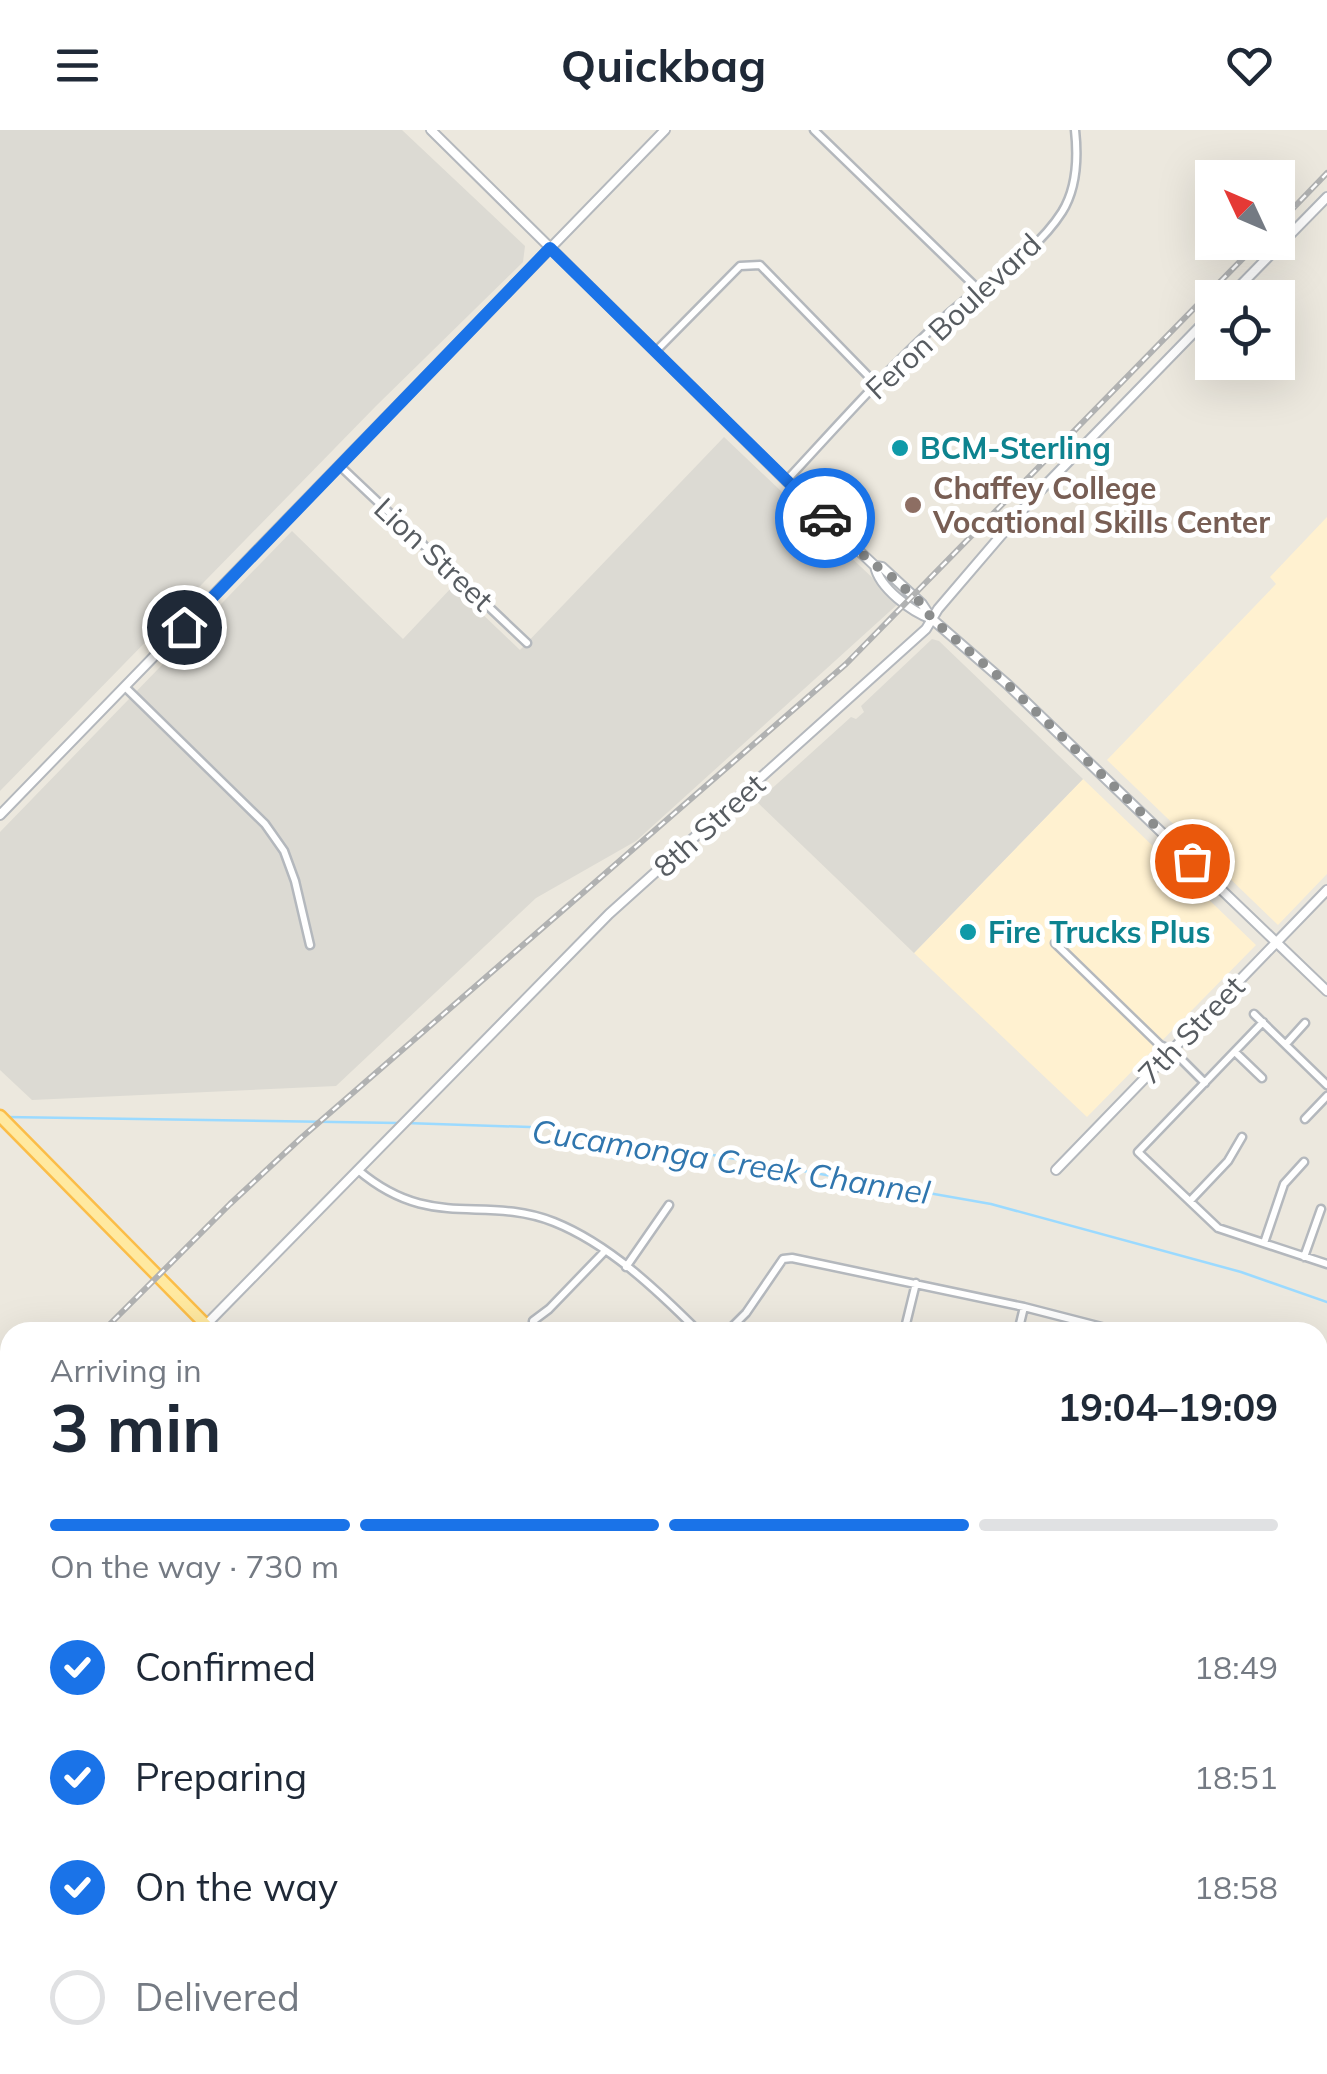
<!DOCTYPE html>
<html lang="en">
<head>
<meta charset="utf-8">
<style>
  :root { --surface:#fff; --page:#f6f6f7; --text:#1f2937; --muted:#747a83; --line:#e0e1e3; --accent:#1a73e8 }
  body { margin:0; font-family:Mulish,sans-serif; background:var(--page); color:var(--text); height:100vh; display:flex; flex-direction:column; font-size:38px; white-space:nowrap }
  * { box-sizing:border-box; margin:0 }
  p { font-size:32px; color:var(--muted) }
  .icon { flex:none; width:55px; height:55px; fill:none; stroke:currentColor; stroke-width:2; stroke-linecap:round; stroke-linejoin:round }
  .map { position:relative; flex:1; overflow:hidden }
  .details { position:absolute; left:0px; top:1192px; width:1328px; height:752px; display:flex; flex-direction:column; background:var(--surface); border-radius:30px 30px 0 0; box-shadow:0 10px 40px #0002 }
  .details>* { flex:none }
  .needle { width:65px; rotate:314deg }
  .buttons { position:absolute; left:1195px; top:30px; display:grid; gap:20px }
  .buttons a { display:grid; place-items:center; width:100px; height:100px; border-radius:0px; background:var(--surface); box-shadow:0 10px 40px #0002; font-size:50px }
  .pin { position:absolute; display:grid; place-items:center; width:85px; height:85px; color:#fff; margin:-42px; border:5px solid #fff; border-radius:50%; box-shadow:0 2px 10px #0007 }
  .courier { position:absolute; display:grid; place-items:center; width:100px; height:100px; margin:-50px; border:8px solid #1a73e8; border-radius:50%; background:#fff; color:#222; box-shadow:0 2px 12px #0007 }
  .head em { font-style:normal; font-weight:700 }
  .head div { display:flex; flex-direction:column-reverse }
  .head { display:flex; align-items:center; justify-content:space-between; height:170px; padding:0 50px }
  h1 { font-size:65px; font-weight:700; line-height:75px }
  .bar { display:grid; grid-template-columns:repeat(4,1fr); gap:15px 10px; align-content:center; height:120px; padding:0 50px }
  .bar i { height:12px; border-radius:8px; background:var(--line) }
  .bar .current { background:var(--accent) }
  .bar p { grid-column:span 4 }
  ol { padding:0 50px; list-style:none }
  li { display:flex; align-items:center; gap:30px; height:110px }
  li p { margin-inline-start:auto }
  li .icon { padding:10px; border-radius:50%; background:var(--accent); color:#fff; stroke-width:4 }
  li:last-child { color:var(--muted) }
  li i { width:55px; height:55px; border:5px solid var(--line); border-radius:50% }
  header { display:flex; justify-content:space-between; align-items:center; height:130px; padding:0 50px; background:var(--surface); font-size:45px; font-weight:700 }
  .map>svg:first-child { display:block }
  .commercial { fill:#fff1d0 }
  .industrial { fill:#dcdad3 }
  .education { fill:#dedacf }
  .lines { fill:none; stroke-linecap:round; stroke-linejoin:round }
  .stream { stroke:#9bdaff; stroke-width:2.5 }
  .minor-casing { stroke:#b4b8bd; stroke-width:11 }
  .tertiary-casing { stroke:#b4b8bd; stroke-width:12 }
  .secondary-casing { stroke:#b4b9bf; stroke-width:14 }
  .primary-casing { stroke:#fbbd48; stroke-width:15 }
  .minor { stroke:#fff; stroke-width:6 }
  .tertiary { stroke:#fff; stroke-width:8 }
  .secondary { stroke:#fff; stroke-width:9 }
  .primary { stroke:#ffe9a0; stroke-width:10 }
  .rail-casing { stroke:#b1b2b2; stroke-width:6 }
  .rail { stroke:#fff; stroke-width:2.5; stroke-dasharray:8; stroke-linecap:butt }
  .done { stroke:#8b8d8d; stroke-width:10; stroke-dasharray:0 18 }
  .route { stroke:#1a73e8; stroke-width:12 }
  .culture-dot { fill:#0f9aa8; stroke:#fff; stroke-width:4 }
  .education-dot { fill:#8d6e63; stroke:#fff; stroke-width:4 }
  .labels { text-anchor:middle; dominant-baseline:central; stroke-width:10; stroke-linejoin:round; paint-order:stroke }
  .street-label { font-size:30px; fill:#575c61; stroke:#fff }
  .culture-label { font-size:30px; font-weight:bold; fill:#0d838f; stroke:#fff; text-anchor:start }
  .education-label { font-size:30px; font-weight:bold; fill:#785e54; stroke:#fff; text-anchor:start }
  .water-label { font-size:32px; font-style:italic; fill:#3076ae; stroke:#fff }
</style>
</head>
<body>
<header><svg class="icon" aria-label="menu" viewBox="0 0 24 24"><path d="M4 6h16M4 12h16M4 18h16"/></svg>Quickbag<svg class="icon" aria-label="heart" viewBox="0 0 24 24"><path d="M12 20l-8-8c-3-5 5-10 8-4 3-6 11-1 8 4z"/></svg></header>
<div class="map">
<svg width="1327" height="1944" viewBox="0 0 1327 1944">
  <rect width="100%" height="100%" fill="#ece8de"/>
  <path class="commercial" d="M 1327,387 L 1327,744 L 1278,795 L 1107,630 L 1276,454 L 1270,447 Z
    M 1083,649 L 1256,815 L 1087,987 L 914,823 Z"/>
  <path class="industrial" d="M 0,0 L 402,0 L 525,116 L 523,132 L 376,276 L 0,661 Z
    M 724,307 L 899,473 L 636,711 L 536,768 L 336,956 L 32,970 L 0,940 L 0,702 L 292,401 L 403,509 L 453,456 L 520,520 Z
    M 932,509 L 939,511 L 1083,649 L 914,823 L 757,672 L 851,587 L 856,589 L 864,582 L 861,576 Z"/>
  <path class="education" d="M 193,1935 L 651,1935 L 660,1944 L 185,1944 Z"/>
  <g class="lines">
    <path class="stream" d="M 6,987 L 398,993
      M 406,993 L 559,998 L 991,1074 L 1241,1142 L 1327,1172"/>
    <defs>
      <path id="minor" d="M 814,0 L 979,160
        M 656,221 L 740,136 L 760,135 L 877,255
        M 340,336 L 527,513
        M 786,351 C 838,295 890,236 947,185 C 985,151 1034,126 1062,82 C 1077,58 1078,27 1075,0
        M 125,557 L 265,694 L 284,721 L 295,751 L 310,815
        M 1055,813 L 1160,915 L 1172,920 L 1205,953
        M 1254,884 L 1327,955
        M 1263,892 L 1138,1022 L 1218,1098 L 1327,1134
        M 1286,914 L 1305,893
        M 1235,922 L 1262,948
        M 1305,989 L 1327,966
        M 358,1040 C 431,1102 482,1064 554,1092 C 609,1114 658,1161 699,1202
        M 1190,1071 L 1228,1031 L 1242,1007
        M 1264,1113 L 1284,1054 L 1304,1032
        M 1304,1127 L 1321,1079
        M 626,1137 L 669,1075
        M 533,1202 L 533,1191 L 549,1179 L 604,1122
        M 727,1202 L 746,1183 L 783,1129 L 792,1128 L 1024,1177 L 1121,1202
        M 904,1202 L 916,1153
        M 1018,1202 L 1024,1177
        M 1318,1298 L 1327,1307
        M 1318,1375 L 1327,1365
        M 0,1465 L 10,1475
        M 0,1619 L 10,1629
        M 1318,1644 L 1327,1652
        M 1318,1728 L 1327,1719
        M 0,1762 L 10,1752
        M 0,1765 L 10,1775
        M 1318,1885 L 1327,1875
        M 0,1916 L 10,1926
        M 1206,1935 L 1215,1944
        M 14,1944 L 22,1935
        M 1111,1944 L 1120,1935"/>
      <path id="tertiary" d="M 431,0 L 823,387 L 875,436 L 882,437 L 922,474 L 932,489 L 1007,554 L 1327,861
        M 1228,168 L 1327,67
        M 875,436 C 879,458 912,482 932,489
        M 0,685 L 665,0
        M 1056,1040 L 1327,760
        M 199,1202 L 609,784 L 926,499 L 938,479 L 1033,368 L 1212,184
        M 0,1410 L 10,1399
        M 169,1944 L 178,1935"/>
      <path id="secondary" d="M 1318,1480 L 1327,1470
        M 862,1944 L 871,1935"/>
      <path id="primary" d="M 0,986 L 213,1202
        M 957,1935 L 967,1944"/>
    </defs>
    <use href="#minor" class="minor-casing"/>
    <use href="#tertiary" class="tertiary-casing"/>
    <use href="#secondary" class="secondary-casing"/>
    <use href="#primary" class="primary-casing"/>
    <use href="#minor" class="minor"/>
    <use href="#tertiary" class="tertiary"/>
    <use href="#secondary" class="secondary"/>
    <use href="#primary" class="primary"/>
    <defs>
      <path id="rail" d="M 1278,94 L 1327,43
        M 102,1202 L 230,1074 L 301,1008 L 846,534 L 1259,112
        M 0,1308 L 10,1298"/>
    </defs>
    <use href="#rail" class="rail-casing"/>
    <use href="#rail" class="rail"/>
  </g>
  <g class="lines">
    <path class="done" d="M 825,388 L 875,436 L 882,438 L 922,474 L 932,489 L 1007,554 L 1192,731"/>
    <path class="route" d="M 184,497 L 550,118 L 825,388"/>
  </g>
  <g class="culture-dot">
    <circle cx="900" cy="318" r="10"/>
    <circle cx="968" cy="802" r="10"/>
  </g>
  <circle class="education-dot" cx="913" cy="375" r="10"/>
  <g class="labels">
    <g class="street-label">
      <text transform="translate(953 186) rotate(-43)">Feron Boulevard</text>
      <text transform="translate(434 424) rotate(43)">Lion Street</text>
      <text transform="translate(709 695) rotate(-42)">8th Street</text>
      <text transform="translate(1191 900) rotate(-46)">7th Street</text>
    </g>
    <g class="culture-label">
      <text x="920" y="318">BCM-Sterling</text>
      <text x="988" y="802">Fire Trucks Plus</text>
    </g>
    <g class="education-label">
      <text x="933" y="358">Chaffey College<tspan x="933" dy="34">Vocational Skills Center</tspan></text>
    </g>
    <g class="water-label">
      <text transform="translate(731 1031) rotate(9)">Cucamonga Creek Channel</text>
    </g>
  </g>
</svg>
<div class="buttons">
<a><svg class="needle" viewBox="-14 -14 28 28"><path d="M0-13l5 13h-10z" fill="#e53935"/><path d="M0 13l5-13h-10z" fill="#747a83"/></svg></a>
<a><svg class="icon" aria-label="locate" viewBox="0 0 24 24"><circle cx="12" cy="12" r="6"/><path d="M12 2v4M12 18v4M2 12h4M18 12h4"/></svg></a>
</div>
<div class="pin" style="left:1192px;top:731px;background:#ea580c"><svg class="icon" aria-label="bag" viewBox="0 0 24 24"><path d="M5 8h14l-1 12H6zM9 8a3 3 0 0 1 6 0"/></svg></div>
<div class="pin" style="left:184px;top:497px;background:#1f2937"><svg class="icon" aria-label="home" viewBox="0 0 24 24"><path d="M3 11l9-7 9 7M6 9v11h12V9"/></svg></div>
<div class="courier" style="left:825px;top:388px"><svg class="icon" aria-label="car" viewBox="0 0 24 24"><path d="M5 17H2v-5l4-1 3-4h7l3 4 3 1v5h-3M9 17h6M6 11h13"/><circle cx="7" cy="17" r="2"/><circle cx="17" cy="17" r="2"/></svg></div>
<section class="details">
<div class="head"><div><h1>3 min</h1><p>Arriving in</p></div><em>19:04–19:09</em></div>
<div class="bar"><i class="current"></i><i class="current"></i><i class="current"></i><i></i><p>On the way · 730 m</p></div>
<ol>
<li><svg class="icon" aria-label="check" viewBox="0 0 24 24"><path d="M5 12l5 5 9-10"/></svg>Confirmed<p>18:49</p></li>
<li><svg class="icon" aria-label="check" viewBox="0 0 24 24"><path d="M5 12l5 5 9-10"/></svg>Preparing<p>18:51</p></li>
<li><svg class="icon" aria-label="check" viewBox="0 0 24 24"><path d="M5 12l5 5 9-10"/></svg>On the way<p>18:58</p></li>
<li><i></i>Delivered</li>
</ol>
</section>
</div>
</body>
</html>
